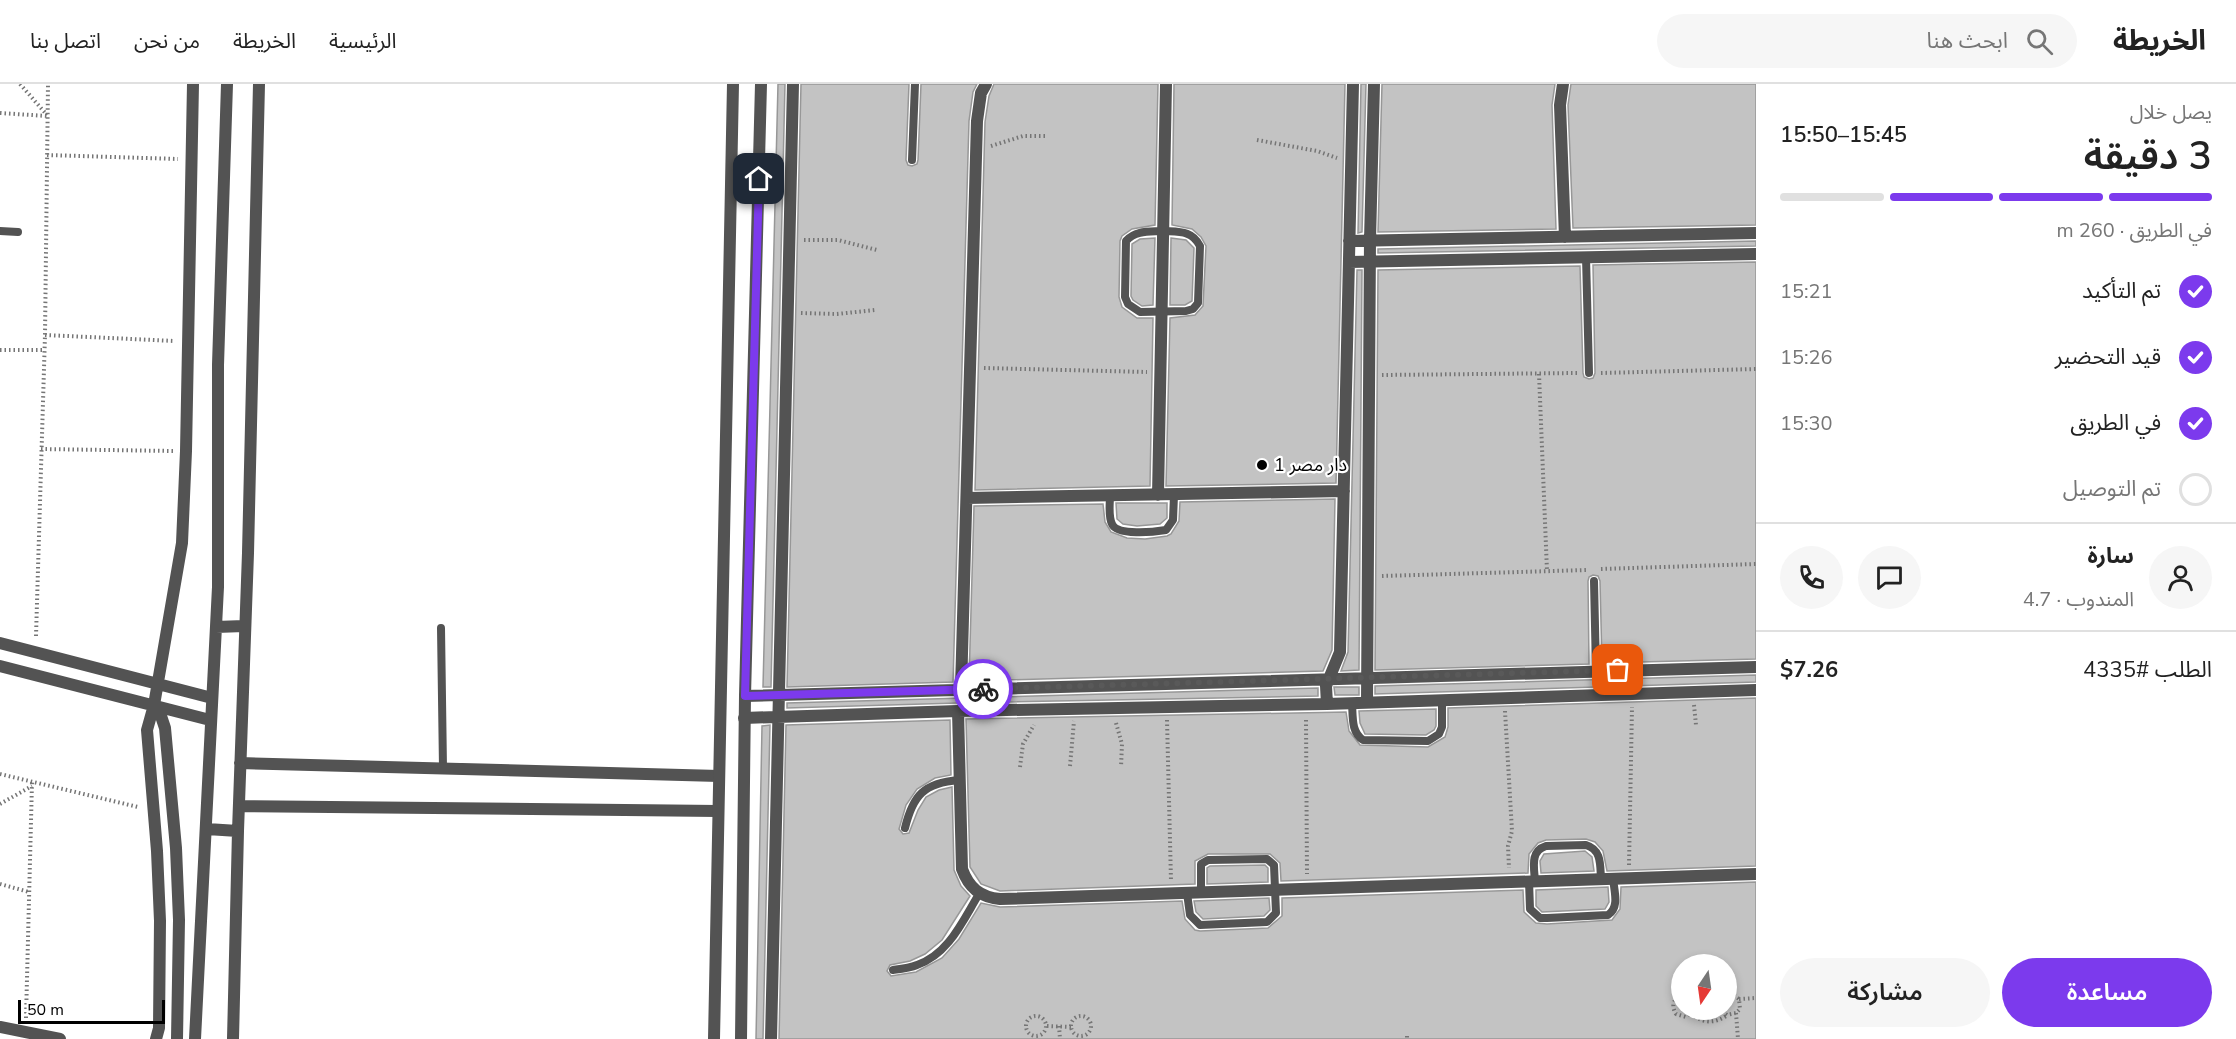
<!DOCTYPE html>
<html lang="ar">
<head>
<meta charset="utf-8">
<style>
  :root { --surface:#fff; --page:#f6f6f6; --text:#222; --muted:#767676; --line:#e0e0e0; --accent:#7c3aed }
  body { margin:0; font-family:"Nunito Sans","Noto Sans Arabic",sans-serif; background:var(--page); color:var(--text); direction:rtl; height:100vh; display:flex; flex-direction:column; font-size:22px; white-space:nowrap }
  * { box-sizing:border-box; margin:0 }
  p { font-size:20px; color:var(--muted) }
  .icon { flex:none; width:33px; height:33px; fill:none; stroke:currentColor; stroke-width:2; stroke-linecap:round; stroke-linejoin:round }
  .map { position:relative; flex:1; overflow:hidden; direction:ltr }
  .panel { display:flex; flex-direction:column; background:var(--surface); width:480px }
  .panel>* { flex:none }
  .needle { width:39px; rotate:193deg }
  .buttons { position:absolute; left:1671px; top:870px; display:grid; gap:12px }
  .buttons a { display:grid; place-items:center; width:66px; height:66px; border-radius:50%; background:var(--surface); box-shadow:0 3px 9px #0003; font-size:30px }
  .scale { position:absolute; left:18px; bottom:15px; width:147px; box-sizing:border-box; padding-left:6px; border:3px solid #000; border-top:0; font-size:16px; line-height:21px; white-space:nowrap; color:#000; -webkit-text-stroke:4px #fff; paint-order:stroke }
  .pin { position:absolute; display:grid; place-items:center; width:51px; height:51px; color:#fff; margin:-26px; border-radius:12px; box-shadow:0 3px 9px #0006 }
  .courier { position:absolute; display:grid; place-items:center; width:60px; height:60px; margin:-30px; border:4px solid #7c3aed; border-radius:50%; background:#fff; color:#222; box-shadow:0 2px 8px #0007 }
  .headline em { font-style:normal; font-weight:600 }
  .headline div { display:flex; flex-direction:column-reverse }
  .headline { display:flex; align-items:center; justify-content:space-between; height:102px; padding:0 24px }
  h1 { font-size:39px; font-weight:600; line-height:45px }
  .bar { display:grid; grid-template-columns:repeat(4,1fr); gap:9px 6px; align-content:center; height:72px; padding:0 24px }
  .bar i { height:8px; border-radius:4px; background:var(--line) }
  .bar .selected { background:var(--accent) }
  .bar p { grid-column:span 4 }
  .line { display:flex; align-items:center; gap:15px; padding:0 24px; border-top:2px solid var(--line) }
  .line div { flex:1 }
  .round { display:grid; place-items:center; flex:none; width:63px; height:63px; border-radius:32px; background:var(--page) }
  ol { padding:0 24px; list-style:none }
  li { display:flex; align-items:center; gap:18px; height:66px }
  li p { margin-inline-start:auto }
  li .icon { padding:6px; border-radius:50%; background:var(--accent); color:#fff; stroke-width:4 }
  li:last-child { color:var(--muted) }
  li i { width:33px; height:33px; border:3px solid var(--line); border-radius:50% }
  .cta { display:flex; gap:12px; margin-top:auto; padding:12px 24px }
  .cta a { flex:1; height:69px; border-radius:36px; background:var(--accent); color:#fff; font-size:24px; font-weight:600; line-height:69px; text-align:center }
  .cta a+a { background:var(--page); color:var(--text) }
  header { display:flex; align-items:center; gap:36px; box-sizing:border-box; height:84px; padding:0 30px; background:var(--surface); border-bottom:2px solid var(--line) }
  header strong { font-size:28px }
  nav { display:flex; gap:33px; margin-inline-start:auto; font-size:21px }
  .search { width:420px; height:54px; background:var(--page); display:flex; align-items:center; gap:15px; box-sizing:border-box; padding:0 21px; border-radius:33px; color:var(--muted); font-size:22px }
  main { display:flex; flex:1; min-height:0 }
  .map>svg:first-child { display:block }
  .building { fill:#c3c3c3; stroke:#979797; stroke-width:1.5; fill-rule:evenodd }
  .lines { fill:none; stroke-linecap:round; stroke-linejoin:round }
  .path { stroke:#757575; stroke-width:4; stroke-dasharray:1.5 3; stroke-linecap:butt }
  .service { stroke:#535353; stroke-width:8 }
  .minor { stroke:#535353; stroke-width:12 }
  .tertiary { stroke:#535353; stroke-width:12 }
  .done { stroke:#595959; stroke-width:6; stroke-dasharray:0 10.8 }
  .route { stroke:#7c3aed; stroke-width:8 }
  .poi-dot { fill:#000; stroke:#fff; stroke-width:2 }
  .labels { text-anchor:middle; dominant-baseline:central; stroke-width:4.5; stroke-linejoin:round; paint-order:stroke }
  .poi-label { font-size:18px; fill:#000; stroke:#fff; text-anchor:start }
</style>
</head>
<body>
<header>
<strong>الخريطة</strong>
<div class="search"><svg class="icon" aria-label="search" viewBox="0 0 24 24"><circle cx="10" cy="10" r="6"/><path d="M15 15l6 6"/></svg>ابحث هنا</div>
<nav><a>الرئيسية</a><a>الخريطة</a><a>من نحن</a><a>اتصل بنا</a></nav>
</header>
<main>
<section class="panel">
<div class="headline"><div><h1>3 دقيقة</h1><p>يصل خلال</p></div><em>15:45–15:50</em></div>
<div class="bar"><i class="selected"></i><i class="selected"></i><i class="selected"></i><i></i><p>في الطريق · 260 m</p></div>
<ol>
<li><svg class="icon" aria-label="check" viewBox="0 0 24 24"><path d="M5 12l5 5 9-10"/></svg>تم التأكيد<p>15:21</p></li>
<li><svg class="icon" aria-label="check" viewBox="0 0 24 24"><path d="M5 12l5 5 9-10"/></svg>قيد التحضير<p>15:26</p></li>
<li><svg class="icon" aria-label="check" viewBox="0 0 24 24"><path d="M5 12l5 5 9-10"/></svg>في الطريق<p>15:30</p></li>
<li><i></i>تم التوصيل</li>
</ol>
<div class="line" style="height:108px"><a class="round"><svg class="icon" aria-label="person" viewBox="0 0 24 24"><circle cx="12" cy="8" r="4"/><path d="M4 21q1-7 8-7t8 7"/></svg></a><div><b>سارة</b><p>المندوب · 4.7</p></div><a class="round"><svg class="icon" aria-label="chat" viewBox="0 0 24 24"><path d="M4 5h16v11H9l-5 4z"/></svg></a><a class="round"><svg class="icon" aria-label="phone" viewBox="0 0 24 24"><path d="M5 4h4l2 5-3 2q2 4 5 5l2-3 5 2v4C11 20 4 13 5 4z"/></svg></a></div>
<div class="line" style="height:78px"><div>الطلب #4335</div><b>$7.26</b></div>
<div class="cta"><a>مساعدة</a><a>مشاركة</a></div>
</section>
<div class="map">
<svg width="1756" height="955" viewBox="0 0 1756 955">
  <rect width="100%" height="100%" fill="#fff"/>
  <path class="building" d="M 778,0 L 785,0 L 771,603 L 763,603 Z
    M 801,0 L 909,0 L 906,76 L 908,81 L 912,82 L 917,80 L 918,76 L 921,0 L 977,0 L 973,8 L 969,37 L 953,598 L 787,603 Z
    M 994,0 L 1158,0 L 1155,141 L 1132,145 L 1122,152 L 1120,157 L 1119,213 L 1122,223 L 1137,234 L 1153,234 L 1150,402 L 975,406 L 985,38 L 989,12 Z
    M 1174,0 L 1345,0 L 1336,399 L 1166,402 L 1170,234 L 1195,231 L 1203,222 L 1206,162 L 1201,153 L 1192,145 L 1172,141 Z
    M 1361,0 L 1366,0 L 1362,148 L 1358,149 Z
    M 1382,0 L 1555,0 L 1552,21 L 1556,145 L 1378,148 Z
    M 1571,0 L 1756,0 L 1756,141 L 1573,144 L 1568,21 Z
    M 1155,154 L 1153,221 L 1142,222 L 1133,216 L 1131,212 L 1132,160 L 1140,155 Z
    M 1171,154 L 1186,156 L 1194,164 L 1192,217 L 1185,221 L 1170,221 Z
    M 1756,157 L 1756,162 L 1378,169 L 1378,165 Z
    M 1756,178 L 1756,575 L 1602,579 L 1600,497 L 1598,492 L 1593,491 L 1589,493 L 1588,497 L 1589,580 L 1375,586 L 1378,186 L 1580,182 L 1583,289 L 1584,293 L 1589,295 L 1593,294 L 1595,289 L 1593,181 Z
    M 1357,186 L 1362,186 L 1359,586 L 1341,587 L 1348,568 Z
    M 1335,415 L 1332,566 L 1323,587 L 969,597 L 974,422 L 1103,420 L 1105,438 L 1111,448 L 1127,454 L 1145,455 L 1167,452 L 1171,450 L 1179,437 L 1180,418 Z
    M 1116,419 L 1167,419 L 1167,434 L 1160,440 L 1137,442 L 1123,440 L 1117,435 Z
    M 1756,591 L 1756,598 L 1375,610 L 1375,602 Z
    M 1334,603 L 1359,603 L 1359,611 L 1335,611 Z
    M 1318,604 L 1318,612 L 958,619 L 787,624 L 787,619 Z
    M 1756,614 L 1756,782 L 1607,787 L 1603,767 L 1595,758 L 1586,755 L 1546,756 L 1538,759 L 1529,770 L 1528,789 L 1281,797 L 1280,779 L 1270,770 L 1208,770 L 1195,777 L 1195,800 L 1000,807 L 981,800 L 970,783 L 966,635 L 1346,628 L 1349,647 L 1360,661 L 1428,663 L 1445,653 L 1448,643 L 1448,624 Z
    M 1436,625 L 1436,642 L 1434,646 L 1426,651 L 1365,650 L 1360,639 L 1359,627 Z
    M 950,636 L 951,691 L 935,694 L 917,705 L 906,721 L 899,745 L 903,750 L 909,749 L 918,726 L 926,713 L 939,706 L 952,703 L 954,786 L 961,802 L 970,812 L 942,856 L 925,870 L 910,877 L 890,881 L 887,887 L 891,892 L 916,888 L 942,874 L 959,855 L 981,819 L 1000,823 L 1182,817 L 1185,835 L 1195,846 L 1200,847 L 1268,844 L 1282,832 L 1282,814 L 1523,806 L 1524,828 L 1536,839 L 1547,840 L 1612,836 L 1620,825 L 1621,803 L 1756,798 L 1756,955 L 779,955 L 786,641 ZM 1682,880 L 1726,880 L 1726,926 L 1682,926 Z
    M 770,641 L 763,955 L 756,955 L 762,642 Z
    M 1585,767 L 1592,773 L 1594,787 L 1541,789 L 1540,777 L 1544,770 Z
    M 1265,781 L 1268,784 L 1268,798 L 1207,800 L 1207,784 L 1210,782 Z
    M 1608,803 L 1609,818 L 1605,825 L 1542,828 L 1536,822 L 1536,806 Z
    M 1269,814 L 1270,826 L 1264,832 L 1203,835 L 1196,828 L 1194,817 Z"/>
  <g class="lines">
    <path class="path" d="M 20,0 L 47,31
      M 0,29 L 47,32
      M 1257,56 L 1317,67 L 1337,74
      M 991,62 L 1023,52 L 1046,52
      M 47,71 L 178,75
      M 804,156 L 838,156 L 877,166
      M 801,229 L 837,230 L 875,226
      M 45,251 L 175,257
      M 0,266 L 44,266
      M 984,284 L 1147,288
      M 1601,289 L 1756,285
      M 1539,290 L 1547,487
      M 1382,291 L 1578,289
      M 41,365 L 173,367
      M 1601,485 L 1756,480
      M 1382,492 L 1587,486
      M 36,552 L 45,251 L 48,0
      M 1694,621 L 1696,641
      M 1505,627 L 1512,747 L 1508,762 L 1509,784
      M 1167,636 L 1171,797
      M 1306,636 L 1307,790
      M 1116,639 L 1122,660 L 1121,683
      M 1070,682 L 1074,637
      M 1020,683 L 1023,660 L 1034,641
      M 0,690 L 138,723
      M 0,720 L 32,702
      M 1629,781 L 1632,623
      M 0,800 L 29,808
      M 1682,911 C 1673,915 1671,922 1676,930 L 1686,933 L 1694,926
      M 1739,915 L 1756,914
      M 1700,926 L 1720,926 L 1727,931 L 1736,929 L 1740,925 L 1739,915 L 1731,909 L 1726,910
      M 1736,929 L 1738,955
      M 1691,930 C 1703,939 1714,940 1726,932
      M1026 942a10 10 0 1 1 20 0a10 10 0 1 1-20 0Z
      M1071 942a10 10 0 1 1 20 0a10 10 0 1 1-20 0Z
      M 26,934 L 32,698
      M 1047,942 L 1071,943
      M 1059,942 L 1060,955
      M 1407,952 L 1407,955"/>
    <path class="service" d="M 912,76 L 915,0
      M 0,147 L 18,148
      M 1163,147 C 1179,148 1192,146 1200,162 L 1198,219 L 1193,225 L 1186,227 L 1140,228 L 1128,220 L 1125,213 L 1126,157 C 1136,146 1150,148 1163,147 Z
      M 1586,173 L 1589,289
      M 1110,411 C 1110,420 1108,432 1112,440 C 1117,452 1154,448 1166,446 L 1173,436 L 1174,411
      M 1594,497 L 1596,587
      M 441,544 L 443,684
      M 1352,619 C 1353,633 1351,648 1363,656 L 1428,657 L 1439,650 L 1442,643 L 1442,616
      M 905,744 C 913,711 924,699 959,696
      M 1529,797 L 1530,825 L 1540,834 L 1547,834 L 1608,831 C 1620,823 1614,807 1613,794
      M 1535,797 C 1534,783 1530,767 1546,762 L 1586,761 C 1602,766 1600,781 1601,795
      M 1187,809 L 1190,831 L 1200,841 L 1267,838 L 1276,829 L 1274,781 L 1267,775 L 1208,776 L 1201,780 L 1201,808
      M 893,886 C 901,885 910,884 917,881 C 949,870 963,836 979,810"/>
    <path class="minor" d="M 1563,0 L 1560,21 L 1565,153
      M 1349,157 L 1756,149
      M 1349,178 L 1756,170
      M 1158,411 L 1166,0
      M 967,414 L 1344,407
      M 216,543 L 244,542
      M 0,559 L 212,614
      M 0,582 L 210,636
      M 961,605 L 977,37 L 981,9 L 986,0
      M 745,612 L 1756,583
      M 1367,618 L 1370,156 L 1374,0
      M 1327,620 L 1326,602 L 1340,568 L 1353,0
      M 154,621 L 161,632 L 165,644 L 176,764 L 179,836 L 177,955
      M 958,627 L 962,785 C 969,804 980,813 1000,815 L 1756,790
      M 744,634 L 958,627 L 1327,620 L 1756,606
      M 240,679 L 719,692
      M 239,722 L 718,727
      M 207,745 L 238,747
      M 0,943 L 60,955
      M 156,955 L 159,944 L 160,837 L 157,767 L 147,646 L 154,621 L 182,459 L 186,367 L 193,0
      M 195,955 L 218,503 L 218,281 L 227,0
      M 233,955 L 238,747 L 248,469 L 259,0
      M 771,955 L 793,0"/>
    <path class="tertiary" d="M 714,955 L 733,0
      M 741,955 L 745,612 L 761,0"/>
  </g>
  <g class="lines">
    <path class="done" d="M 983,605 L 1618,586"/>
    <path class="route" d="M 759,95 L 745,612 L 983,605"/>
  </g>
  <circle class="poi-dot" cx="1262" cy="381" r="6"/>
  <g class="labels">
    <g class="poi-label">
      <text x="1274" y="381">دار مصر 1</text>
    </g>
  </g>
</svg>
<div class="buttons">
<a><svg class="needle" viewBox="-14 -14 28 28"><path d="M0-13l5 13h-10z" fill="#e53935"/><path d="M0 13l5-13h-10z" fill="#767676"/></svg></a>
</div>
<div class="scale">50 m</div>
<div class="pin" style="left:1618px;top:586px;background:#ea580c"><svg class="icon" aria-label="bag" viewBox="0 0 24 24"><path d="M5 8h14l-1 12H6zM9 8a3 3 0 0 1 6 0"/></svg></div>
<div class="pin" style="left:759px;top:95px;background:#1f2937"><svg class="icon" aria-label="home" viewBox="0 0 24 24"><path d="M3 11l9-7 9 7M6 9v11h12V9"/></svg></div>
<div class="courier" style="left:983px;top:605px"><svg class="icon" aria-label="bike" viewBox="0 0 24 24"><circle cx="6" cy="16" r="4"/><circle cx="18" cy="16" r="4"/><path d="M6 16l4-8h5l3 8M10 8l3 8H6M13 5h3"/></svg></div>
</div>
</main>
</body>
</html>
